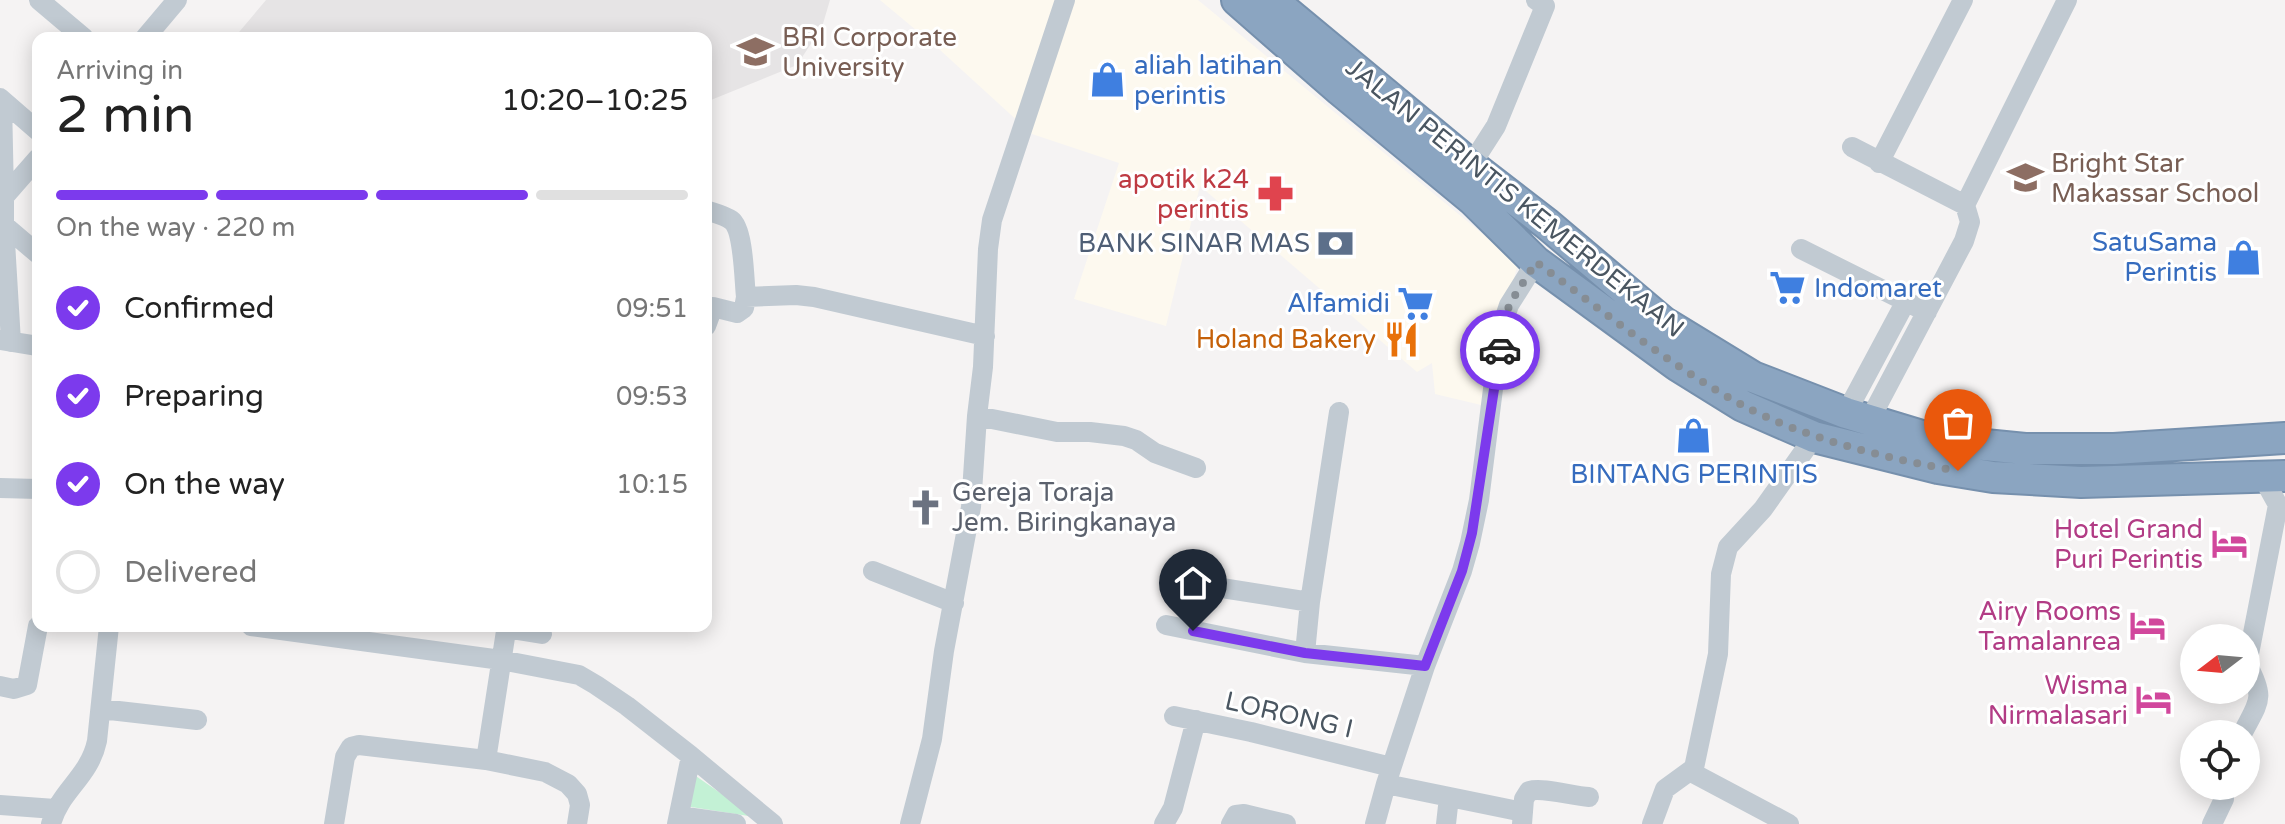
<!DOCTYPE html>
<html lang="en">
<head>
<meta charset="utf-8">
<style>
  :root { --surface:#fff; --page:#f6f6f6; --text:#222; --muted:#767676; --line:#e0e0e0; --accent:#7c3aed }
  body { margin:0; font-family:"Varela Round",sans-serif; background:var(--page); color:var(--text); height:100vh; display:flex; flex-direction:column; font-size:30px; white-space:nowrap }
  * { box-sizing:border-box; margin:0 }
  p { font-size:26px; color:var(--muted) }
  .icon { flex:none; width:44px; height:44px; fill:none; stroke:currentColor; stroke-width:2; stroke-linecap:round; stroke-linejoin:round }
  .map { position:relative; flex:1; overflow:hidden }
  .details { position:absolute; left:32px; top:32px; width:680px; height:600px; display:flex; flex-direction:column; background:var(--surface); border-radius:16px; box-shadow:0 4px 20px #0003 }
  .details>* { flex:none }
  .needle { width:52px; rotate:254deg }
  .tools { position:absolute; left:2180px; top:624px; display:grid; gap:16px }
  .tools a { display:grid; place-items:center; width:80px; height:80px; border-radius:50%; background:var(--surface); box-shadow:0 4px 20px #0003; font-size:40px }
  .pin { position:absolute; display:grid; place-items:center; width:68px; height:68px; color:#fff; margin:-82px -34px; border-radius:50% 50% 50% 0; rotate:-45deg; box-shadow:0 0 8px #0007 }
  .pin .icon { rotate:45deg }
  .courier { position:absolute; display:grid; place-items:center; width:80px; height:80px; margin:-40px; border:6px solid #7c3aed; border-radius:50%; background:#fff; color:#222; box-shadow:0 2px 10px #0007 }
  .head em { font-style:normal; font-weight:600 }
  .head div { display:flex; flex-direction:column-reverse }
  .head { display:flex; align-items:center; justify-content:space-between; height:136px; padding:0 24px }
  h1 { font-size:52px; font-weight:600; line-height:60px }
  .bar { display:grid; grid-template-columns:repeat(4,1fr); gap:12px 8px; align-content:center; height:96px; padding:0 24px }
  .bar i { height:10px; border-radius:6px; background:var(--line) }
  .bar .selected { background:var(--accent) }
  .bar p { grid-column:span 4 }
  ol { padding:0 24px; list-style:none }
  li { display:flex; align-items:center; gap:24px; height:88px }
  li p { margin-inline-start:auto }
  li .icon { padding:8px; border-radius:50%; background:var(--accent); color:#fff; stroke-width:4 }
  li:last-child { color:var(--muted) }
  li i { width:44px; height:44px; border:4px solid var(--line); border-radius:50% }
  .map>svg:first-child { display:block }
  .commercial { fill:#fdf9ef }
  .education { fill:#e6e4e5 }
  .green { fill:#c3f1d5 }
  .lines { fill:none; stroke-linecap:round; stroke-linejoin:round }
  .highway-casing { stroke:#7690ad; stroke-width:34 }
  .minor { stroke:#c1cad2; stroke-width:20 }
  .highway { stroke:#8ba5c1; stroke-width:30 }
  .done { stroke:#868d94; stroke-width:8; stroke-dasharray:0 14.4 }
  .route { stroke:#7c3aed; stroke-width:10 }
  .labels { text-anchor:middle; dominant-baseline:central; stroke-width:6; stroke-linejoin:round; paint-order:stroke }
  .education-label { font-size:26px; fill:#785e54; stroke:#fff; text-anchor:start }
  .shop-label { font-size:26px; fill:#366cbe; stroke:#fff; text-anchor:start }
  .health-label { font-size:26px; fill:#be3a42; stroke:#fff; text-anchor:end }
  .street-label { font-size:26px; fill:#4a5661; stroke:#fff }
  .service-label { font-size:26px; fill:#4e5e75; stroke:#fff; text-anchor:end }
  .food-label { font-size:26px; fill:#c56008; stroke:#fff; text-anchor:end }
  .worship-label { font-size:26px; fill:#5b616d; stroke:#fff; text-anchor:start }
  .hotel-label { font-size:26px; fill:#b23c85; stroke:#fff; text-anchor:end }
</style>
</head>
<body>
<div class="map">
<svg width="2285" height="824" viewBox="0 0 2285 824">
  <rect width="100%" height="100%" fill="#f5f3f3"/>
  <path class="commercial" d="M 880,0 L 1198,0 L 1518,263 L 1481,405 L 1435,394 L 1432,363 L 1417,372 L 1200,186 L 1166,326 L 1074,299 L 1119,163 L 1032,134 L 940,50 Z"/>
  <path class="education" d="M 266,0 L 830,0 L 822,27 L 797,65 L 706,102 L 706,38 L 234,38 Z"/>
  <path class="green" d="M 690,772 L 755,817 L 685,806 Z"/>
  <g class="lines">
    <defs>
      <path id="highway" d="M 1237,0 L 1340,90 L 1473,200 L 1536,262 L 1677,365 L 1743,406 L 1814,437 L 1938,468 L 1993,477 L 2081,482 L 2285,476
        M 1272,0 L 1477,170 L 1547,224 L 1663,322 L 1753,377 L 1846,413 L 1935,440 L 2025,449 L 2114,449 L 2285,438"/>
    </defs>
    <use href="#highway" class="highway-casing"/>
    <path class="minor" d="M 39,0 L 84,38
      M 145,38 L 177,0
      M 0,98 L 38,131
      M 2,100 L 4,197
      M 1852,147 L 1965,205
      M 38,158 L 4,197 L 4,225 L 38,254
      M 1879,163 L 1963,0
      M 1471,165 L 1496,126 L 1545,6 L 1536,0
      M 706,210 C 714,213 724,215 731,220 C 744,229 744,280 746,297
      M 4,225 L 11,342
      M 1801,249 L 1927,312
      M 706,326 L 713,307 L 737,313 L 744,308 L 746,297 L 796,295 L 814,297 L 985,336
      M 0,340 L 38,346
      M 1846,413 L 1906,301
      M 977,416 L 1057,432 L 1090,432 L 1124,436 L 1136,440 L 1155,453 L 1196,468
      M 1869,421 L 1964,241 L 1970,222 L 1965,205 L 2067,0
      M 0,488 L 38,489
      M 873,571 L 954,603
      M 1190,583 L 1310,602
      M 1166,625 L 1305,653 L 1425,666
      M 251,626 L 501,660 L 579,675 L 596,685 L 627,706 L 691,756 L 773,824
      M 1305,653 L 1310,602 L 1339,412
      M 0,686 L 14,689 L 27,685 L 38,626
      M 101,709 L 197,720
      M 1174,716 L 1251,732 L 1391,767
      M 2242,734 C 2259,701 2266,699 2247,664 L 2278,505 L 2262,476
      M 486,760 L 506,631 L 511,629 L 542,634
      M 1691,772 L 1789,824
      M 1386,784 L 1523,812
      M 0,805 L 55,809
      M 679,816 L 736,824
      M 51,824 C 60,790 89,778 97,741 L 109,626
      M 334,824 L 345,757 L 351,747 L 359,745 L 486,760 L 545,772 L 568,784 L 577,794 L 580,805 L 577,824
      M 677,824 L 691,756
      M 910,824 L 932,739 L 944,651 L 971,507 L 977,416 L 983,367 L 988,249 L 992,220 L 1065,0
      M 1164,824 L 1173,808 L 1196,720
      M 1231,824 L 1236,815 L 1244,814 L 1286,824
      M 1375,824 L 1386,784 L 1425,666 L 1462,571 L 1470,543 L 1479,500 L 1494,381 L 1506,314 L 1509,305 L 1536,262
      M 1446,824 L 1449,797
      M 1522,824 L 1524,799 L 1529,791 C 1543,787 1572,796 1589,797
      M 1652,824 L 1665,789 L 1694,768 L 1718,654 L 1721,574 L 1728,547 L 1763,509 L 1814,437
      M 2212,824 L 2224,799 L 2224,786"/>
    <use href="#highway" class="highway"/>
  </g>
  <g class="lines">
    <path class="done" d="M 1500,350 L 1509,305 L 1536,262 C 1603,311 1669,365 1742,405 C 1803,438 1888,459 1958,471"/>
    <path class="route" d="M 1193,631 L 1305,653 L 1425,666 L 1462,571 L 1472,533 L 1500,350"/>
  </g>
  <defs>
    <symbol id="university-bare" viewBox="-9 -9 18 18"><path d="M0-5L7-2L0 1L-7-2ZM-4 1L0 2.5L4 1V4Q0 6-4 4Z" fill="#8d6e63" stroke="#fff" stroke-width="2.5" paint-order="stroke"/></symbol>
    <symbol id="shop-bare" viewBox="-9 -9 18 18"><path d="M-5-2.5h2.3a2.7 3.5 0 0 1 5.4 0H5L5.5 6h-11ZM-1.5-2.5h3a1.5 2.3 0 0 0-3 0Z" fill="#3f7fe0" stroke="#fff" stroke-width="2.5" paint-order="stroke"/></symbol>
    <symbol id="school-bare" viewBox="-9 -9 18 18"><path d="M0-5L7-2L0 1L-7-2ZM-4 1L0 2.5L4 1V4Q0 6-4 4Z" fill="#8d6e63" stroke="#fff" stroke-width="2.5" paint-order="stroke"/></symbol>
    <symbol id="pharmacy-bare" viewBox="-9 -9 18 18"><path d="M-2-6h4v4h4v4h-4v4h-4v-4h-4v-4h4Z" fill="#e0444e" stroke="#fff" stroke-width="2.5" paint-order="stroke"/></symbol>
    <symbol id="bank-bare" viewBox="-9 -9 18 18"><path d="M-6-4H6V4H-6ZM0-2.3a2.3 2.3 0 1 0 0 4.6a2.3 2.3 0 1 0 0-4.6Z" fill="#5c6f8a" stroke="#fff" stroke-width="2.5" paint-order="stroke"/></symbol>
    <symbol id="supermarket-bare" viewBox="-9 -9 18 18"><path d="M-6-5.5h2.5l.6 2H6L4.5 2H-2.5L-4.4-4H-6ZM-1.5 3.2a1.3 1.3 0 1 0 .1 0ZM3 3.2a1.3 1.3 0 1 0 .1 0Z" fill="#3f7fe0" stroke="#fff" stroke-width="2.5" paint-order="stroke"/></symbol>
    <symbol id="restaurant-bare" viewBox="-9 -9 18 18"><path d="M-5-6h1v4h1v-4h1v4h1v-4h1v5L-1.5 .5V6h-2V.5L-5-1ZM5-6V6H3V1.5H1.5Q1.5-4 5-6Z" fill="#e8710a" stroke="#fff" stroke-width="2.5" paint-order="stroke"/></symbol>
    <symbol id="church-bare" viewBox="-9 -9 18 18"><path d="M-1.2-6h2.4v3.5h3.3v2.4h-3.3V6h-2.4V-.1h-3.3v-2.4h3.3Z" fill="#6b7280" stroke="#fff" stroke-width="2.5" paint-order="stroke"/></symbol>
    <symbol id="hotel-bare" viewBox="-9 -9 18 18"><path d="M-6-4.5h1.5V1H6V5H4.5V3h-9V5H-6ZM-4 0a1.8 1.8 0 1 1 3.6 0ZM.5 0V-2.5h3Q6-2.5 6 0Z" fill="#d1479c" stroke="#fff" stroke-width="2.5" paint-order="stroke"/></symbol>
  </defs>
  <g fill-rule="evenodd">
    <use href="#university-bare" x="730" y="26" width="51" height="51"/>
    <use href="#shop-bare" x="1082" y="54" width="51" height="51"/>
    <use href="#school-bare" x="2000" y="152" width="51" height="51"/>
    <use href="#pharmacy-bare" x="1250" y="168" width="51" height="51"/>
    <use href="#bank-bare" x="1310" y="218" width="51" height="51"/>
    <use href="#shop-bare" x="2218" y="232" width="51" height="51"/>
    <use href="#supermarket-bare" x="1762" y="262" width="51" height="51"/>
    <use href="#supermarket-bare" x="1390" y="278" width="51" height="51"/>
    <use href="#restaurant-bare" x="1376" y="314" width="51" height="51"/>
    <use href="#shop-bare" x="1668" y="410" width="51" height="51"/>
    <use href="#church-bare" x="900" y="482" width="51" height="51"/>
    <use href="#hotel-bare" x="2204" y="518" width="51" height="51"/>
    <use href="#hotel-bare" x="2122" y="600" width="51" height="51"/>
    <use href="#hotel-bare" x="2128" y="674" width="51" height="51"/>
  </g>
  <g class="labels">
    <g class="education-label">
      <text x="782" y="37">BRI Corporate<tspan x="782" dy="30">University</tspan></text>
      <text x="2051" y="163">Bright Star<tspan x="2051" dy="30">Makassar School</tspan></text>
    </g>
    <g class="shop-label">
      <text x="1134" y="65">aliah latihan<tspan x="1134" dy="30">perintis</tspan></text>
      <text x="2217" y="242" text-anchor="end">SatuSama<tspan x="2217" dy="30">Perintis</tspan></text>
      <text x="1814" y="288">Indomaret</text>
      <text x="1390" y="303" text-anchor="end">Alfamidi</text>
      <text x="1694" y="474" text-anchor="middle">BINTANG PERINTIS</text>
    </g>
    <g class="health-label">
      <text x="1249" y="179">apotik k24<tspan x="1249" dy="30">perintis</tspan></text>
    </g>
    <g class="street-label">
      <text transform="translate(1515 198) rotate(39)">JALAN PERINTIS KEMERDEKAAN</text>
      <text transform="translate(1289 715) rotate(13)">LORONG I</text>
    </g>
    <g class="service-label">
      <text x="1310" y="243">BANK SINAR MAS</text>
    </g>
    <g class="food-label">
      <text x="1376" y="339">Holand Bakery</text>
    </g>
    <g class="worship-label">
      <text x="952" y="492">Gereja Toraja<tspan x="952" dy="30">Jem. Biringkanaya</tspan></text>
    </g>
    <g class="hotel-label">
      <text x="2203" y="529">Hotel Grand<tspan x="2203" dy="30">Puri Perintis</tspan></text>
      <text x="2121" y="611">Airy Rooms<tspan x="2121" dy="30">Tamalanrea</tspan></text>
      <text x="2128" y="685">Wisma<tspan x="2128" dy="30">Nirmalasari</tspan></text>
    </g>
  </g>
</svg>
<div class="tools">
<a><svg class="needle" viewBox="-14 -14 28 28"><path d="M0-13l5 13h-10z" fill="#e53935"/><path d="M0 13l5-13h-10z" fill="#767676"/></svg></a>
<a><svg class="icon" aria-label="locate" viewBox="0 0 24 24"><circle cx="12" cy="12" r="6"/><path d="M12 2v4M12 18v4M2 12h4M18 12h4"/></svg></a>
</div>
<div class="pin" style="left:1958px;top:471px;background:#ea580c"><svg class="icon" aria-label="bag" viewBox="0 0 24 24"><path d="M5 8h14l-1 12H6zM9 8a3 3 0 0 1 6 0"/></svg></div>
<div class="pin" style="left:1193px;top:631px;background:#1f2937"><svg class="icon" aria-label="home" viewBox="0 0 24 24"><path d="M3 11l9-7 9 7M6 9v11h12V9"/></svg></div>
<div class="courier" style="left:1500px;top:350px"><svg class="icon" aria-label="car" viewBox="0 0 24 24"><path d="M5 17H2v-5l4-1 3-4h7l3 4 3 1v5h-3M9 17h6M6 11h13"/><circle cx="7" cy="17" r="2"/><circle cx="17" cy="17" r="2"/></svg></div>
<section class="details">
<div class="head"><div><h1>2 min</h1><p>Arriving in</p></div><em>10:20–10:25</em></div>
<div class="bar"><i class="selected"></i><i class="selected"></i><i class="selected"></i><i></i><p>On the way · 220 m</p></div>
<ol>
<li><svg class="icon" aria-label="check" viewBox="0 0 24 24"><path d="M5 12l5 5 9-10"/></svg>Confirmed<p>09:51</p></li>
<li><svg class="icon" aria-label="check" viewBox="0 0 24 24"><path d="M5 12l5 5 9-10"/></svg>Preparing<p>09:53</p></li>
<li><svg class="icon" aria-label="check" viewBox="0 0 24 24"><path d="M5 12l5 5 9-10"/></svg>On the way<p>10:15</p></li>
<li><i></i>Delivered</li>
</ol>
</section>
</div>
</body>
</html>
